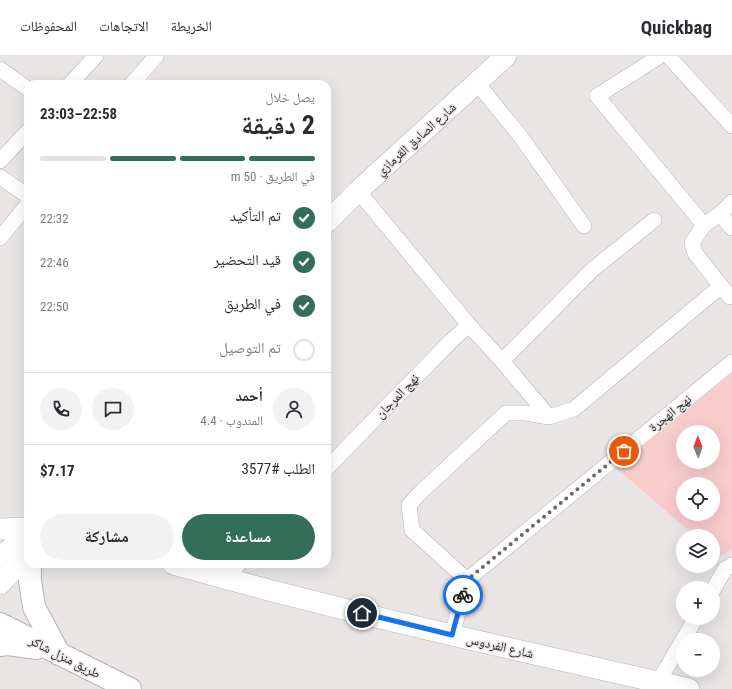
<!DOCTYPE html>
<html lang="ar">
<head>
<meta charset="utf-8">
<style>
  :root { --surface:#fff; --page:#f2f2f3; --text:#2b2b33; --muted:#7c7c81; --line:#e1e1e2; --accent:#336e59 }
  body { margin:0; font-family:"Roboto Condensed","Noto Naskh Arabic",sans-serif; background:var(--page); color:var(--text); direction:rtl; height:100vh; display:flex; flex-direction:column; font-size:15px; white-space:nowrap }
  * { box-sizing:border-box; margin:0 }
  p { font-size:13px; color:var(--muted) }
  .icon { flex:none; width:22px; height:22px; fill:none; stroke:currentColor; stroke-width:2; stroke-linecap:round; stroke-linejoin:round }
  .map { position:relative; flex:1; overflow:hidden; direction:ltr }
  .sheet { position:absolute; left:24px; top:24px; width:307px; height:488px; display:flex; flex-direction:column; background:var(--surface); border-radius:12px; box-shadow:0 4px 16px #0002; direction:rtl }
  .sheet>* { flex:none }
  .needle { width:26px; rotate:359deg }
  .buttons { position:absolute; left:676px; top:369px; display:grid; gap:8px }
  .buttons a { display:grid; place-items:center; width:44px; height:44px; border-radius:50%; background:var(--surface); box-shadow:0 4px 16px #0002; font-size:20px }
  .pin { position:absolute; display:grid; place-items:center; width:34px; height:34px; color:#fff; margin:-17px; border:2px solid #fff; border-radius:50%; box-shadow:0 1px 4px #0007 }
  .courier { position:absolute; display:grid; place-items:center; width:40px; height:40px; margin:-20px; border:3px solid #1a73e8; border-radius:50%; background:#fff; color:#222; box-shadow:0 1px 5px #0007 }
  .overview em { font-style:normal; font-weight:700 }
  .overview div { display:flex; flex-direction:column-reverse }
  .overview { display:flex; align-items:center; justify-content:space-between; height:68px; padding:0 16px }
  h1 { font-size:26px; font-weight:700; line-height:30px }
  .bar { display:grid; grid-template-columns:repeat(4,1fr); gap:6px 4px; align-content:center; height:48px; padding:0 16px }
  .bar i { height:5px; border-radius:3px; background:var(--line) }
  .bar .current { background:var(--accent) }
  .bar p { grid-column:span 4 }
  .line { display:flex; align-items:center; gap:10px; padding:0 16px; border-top:1px solid var(--line) }
  .line div { flex:1 }
  .round { display:grid; place-items:center; flex:none; width:42px; height:42px; border-radius:21px; background:var(--page) }
  ol { padding:0 16px; list-style:none }
  li { display:flex; align-items:center; gap:12px; height:44px }
  li p { margin-inline-start:auto }
  li .icon { padding:4px; border-radius:50%; background:var(--accent); color:#fff; stroke-width:4 }
  li:last-child { color:var(--muted) }
  li i { width:22px; height:22px; border:2px solid var(--line); border-radius:50% }
  .primary-button { display:flex; gap:8px; margin-top:auto; padding:8px 16px }
  .primary-button a { flex:1; height:46px; border-radius:24px; background:var(--accent); color:#fff; font-size:16px; font-weight:700; line-height:46px; text-align:center }
  .primary-button a+a { background:var(--page); color:var(--text) }
  header { display:flex; align-items:center; gap:24px; box-sizing:border-box; height:56px; padding:0 20px; background:var(--surface); border-bottom:1px solid var(--line) }
  header strong { font-size:19px }
  nav { display:flex; gap:22px; margin-inline-start:auto; font-size:14px }
  .map>svg:first-child { display:block }
  .green { fill:#f9cccc; fill-rule:evenodd }
  .lines { fill:none; stroke-linecap:round; stroke-linejoin:round }
  .street-casing { stroke:#b6b1b1; stroke-width:16 }
  .secondary-casing { stroke:#b6b1b1; stroke-width:22 }
  .primary-casing { stroke:#b6b1b1; stroke-width:24 }
  .street { stroke:#fff; stroke-width:15 }
  .secondary { stroke:#fff; stroke-width:21 }
  .primary { stroke:#fff; stroke-width:22 }
  .done { stroke:#6b6868; stroke-width:4; stroke-dasharray:0 7.2 }
  .route { stroke:#1a73e8; stroke-width:5 }
  .labels { text-anchor:middle; dominant-baseline:central; stroke-width:3; stroke-linejoin:round; paint-order:stroke }
  .street-label { font-size:13px; fill:#272525; stroke:#eae5e5 }
</style>
</head>
<body>
<header>
<strong>Quickbag</strong>
<nav><a>الخريطة</a><a>الاتجاهات</a><a>المحفوظات</a></nav>
</header>
<div class="map">
<svg width="732" height="633" viewBox="0 0 732 633">
  <rect width="100%" height="100%" fill="#eae5e5"/>
  <path class="green" d="M 732,317 L 732,493 L 719,501 L 713,495 L 713,480 L 695,480 L 616,412 ZM 683,376 L 713,376 L 713,406 L 683,406 ZM 683,428 L 713,428 L 713,458 L 683,458 Z"/>
  <g class="lines">
    <defs>
      <path id="street" d="M 657,2 L 597,40 L 704,169
        M 670,2 L 732,70
        M 0,13 L 28,33
        M 477,27 L 521,81 L 584,170
        M 70,28 L 96,0
        M 132,28 L 156,0
        M 0,105 L 28,75
        M 0,121 L 28,140
        M 358,135 L 469,269 L 502,305 L 549,361
        M 720,158 L 732,172
        M 0,182 L 28,148
        M 721,230 L 730,241 L 732,239
        M 502,305 L 592,214 L 654,164
        M 327,412 L 452,284 L 469,269
        M 225,523 L 239,508
        M 467,524 L 412,474 L 409,449 L 420,437 L 506,357 L 526,357 L 549,361 L 574,353 L 721,230 L 695,197 L 692,187 L 704,169 L 720,158 L 732,146
        M 713,534 L 725,513 L 732,509
        M 452,579 L 467,524 L 732,306
        M 683,584 L 696,562
        M 658,626 L 683,584"/>
      <path id="secondary" d="M 327,166 L 358,135 L 506,0
        M 0,473 L 28,472
        M 0,501 L 14,490 L 28,484
        M 173,508 C 343,556 516,594 689,633
        M 0,528 L 28,498"/>
      <path id="primary" d="M 30,508 L 30,525 L 34,551 L 59,598
        M 0,568 L 130,633
        M 0,589 L 8,588 L 37,592"/>
    </defs>
    <use href="#street" class="street-casing"/>
    <use href="#secondary" class="secondary-casing"/>
    <use href="#primary" class="primary-casing"/>
    <use href="#street" class="street"/>
    <use href="#secondary" class="secondary"/>
    <use href="#primary" class="primary"/>
  </g>
  <g class="lines">
    <path class="done" d="M 463,539 L 467,524 L 624,395"/>
    <path class="route" d="M 362,557 L 452,579 L 463,539"/>
  </g>
  <g class="labels">
    <g class="street-label">
      <text transform="translate(416 83) rotate(-42)">شارع الصادق القرمازي</text>
      <text transform="translate(397 340) rotate(-46)">نهج المرجان</text>
      <text transform="translate(670 357) rotate(-39)">نهج الهجرة</text>
      <text transform="translate(500 590) rotate(13)">شارع الفردوس</text>
      <text transform="translate(65 601) rotate(27)">طريق منزل شاكر</text>
    </g>
  </g>
</svg>
<div class="buttons">
<a><svg class="needle" viewBox="-14 -14 28 28"><path d="M0-13l5 13h-10z" fill="#e53935"/><path d="M0 13l5-13h-10z" fill="#7c7c81"/></svg></a>
<a><svg class="icon" aria-label="locate" viewBox="0 0 24 24"><circle cx="12" cy="12" r="6"/><path d="M12 2v4M12 18v4M2 12h4M18 12h4"/></svg></a>
<a><svg class="icon" aria-label="layers" viewBox="0 0 24 24"><path d="M12 4l9 5-9 5-9-5zM3 14l9 5 9-5"/></svg></a>
<a>+</a>
<a>−</a>
</div>
<div class="pin" style="left:624px;top:395px;background:#ea580c"><svg class="icon" aria-label="bag" viewBox="0 0 24 24"><path d="M5 8h14l-1 12H6zM9 8a3 3 0 0 1 6 0"/></svg></div>
<div class="pin" style="left:362px;top:557px;background:#1f2937"><svg class="icon" aria-label="home" viewBox="0 0 24 24"><path d="M3 11l9-7 9 7M6 9v11h12V9"/></svg></div>
<div class="courier" style="left:463px;top:539px"><svg class="icon" aria-label="bike" viewBox="0 0 24 24"><circle cx="6" cy="16" r="4"/><circle cx="18" cy="16" r="4"/><path d="M6 16l4-8h5l3 8M10 8l3 8H6M13 5h3"/></svg></div>
<section class="sheet">
<div class="overview"><div><h1>2 دقيقة</h1><p>يصل خلال</p></div><em>22:58–23:03</em></div>
<div class="bar"><i class="current"></i><i class="current"></i><i class="current"></i><i></i><p>في الطريق · 50 m</p></div>
<ol>
<li><svg class="icon" aria-label="check" viewBox="0 0 24 24"><path d="M5 12l5 5 9-10"/></svg>تم التأكيد<p>22:32</p></li>
<li><svg class="icon" aria-label="check" viewBox="0 0 24 24"><path d="M5 12l5 5 9-10"/></svg>قيد التحضير<p>22:46</p></li>
<li><svg class="icon" aria-label="check" viewBox="0 0 24 24"><path d="M5 12l5 5 9-10"/></svg>في الطريق<p>22:50</p></li>
<li><i></i>تم التوصيل</li>
</ol>
<div class="line" style="height:72px"><a class="round"><svg class="icon" aria-label="person" viewBox="0 0 24 24"><circle cx="12" cy="8" r="4"/><path d="M4 21q1-7 8-7t8 7"/></svg></a><div><b>أحمد</b><p>المندوب · 4.4</p></div><a class="round"><svg class="icon" aria-label="chat" viewBox="0 0 24 24"><path d="M4 5h16v11H9l-5 4z"/></svg></a><a class="round"><svg class="icon" aria-label="phone" viewBox="0 0 24 24"><path d="M5 4h4l2 5-3 2q2 4 5 5l2-3 5 2v4C11 20 4 13 5 4z"/></svg></a></div>
<div class="line" style="height:52px"><div>الطلب #3577</div><b>$7.17</b></div>
<div class="primary-button"><a>مساعدة</a><a>مشاركة</a></div>
</section>
</div>
</body>
</html>
